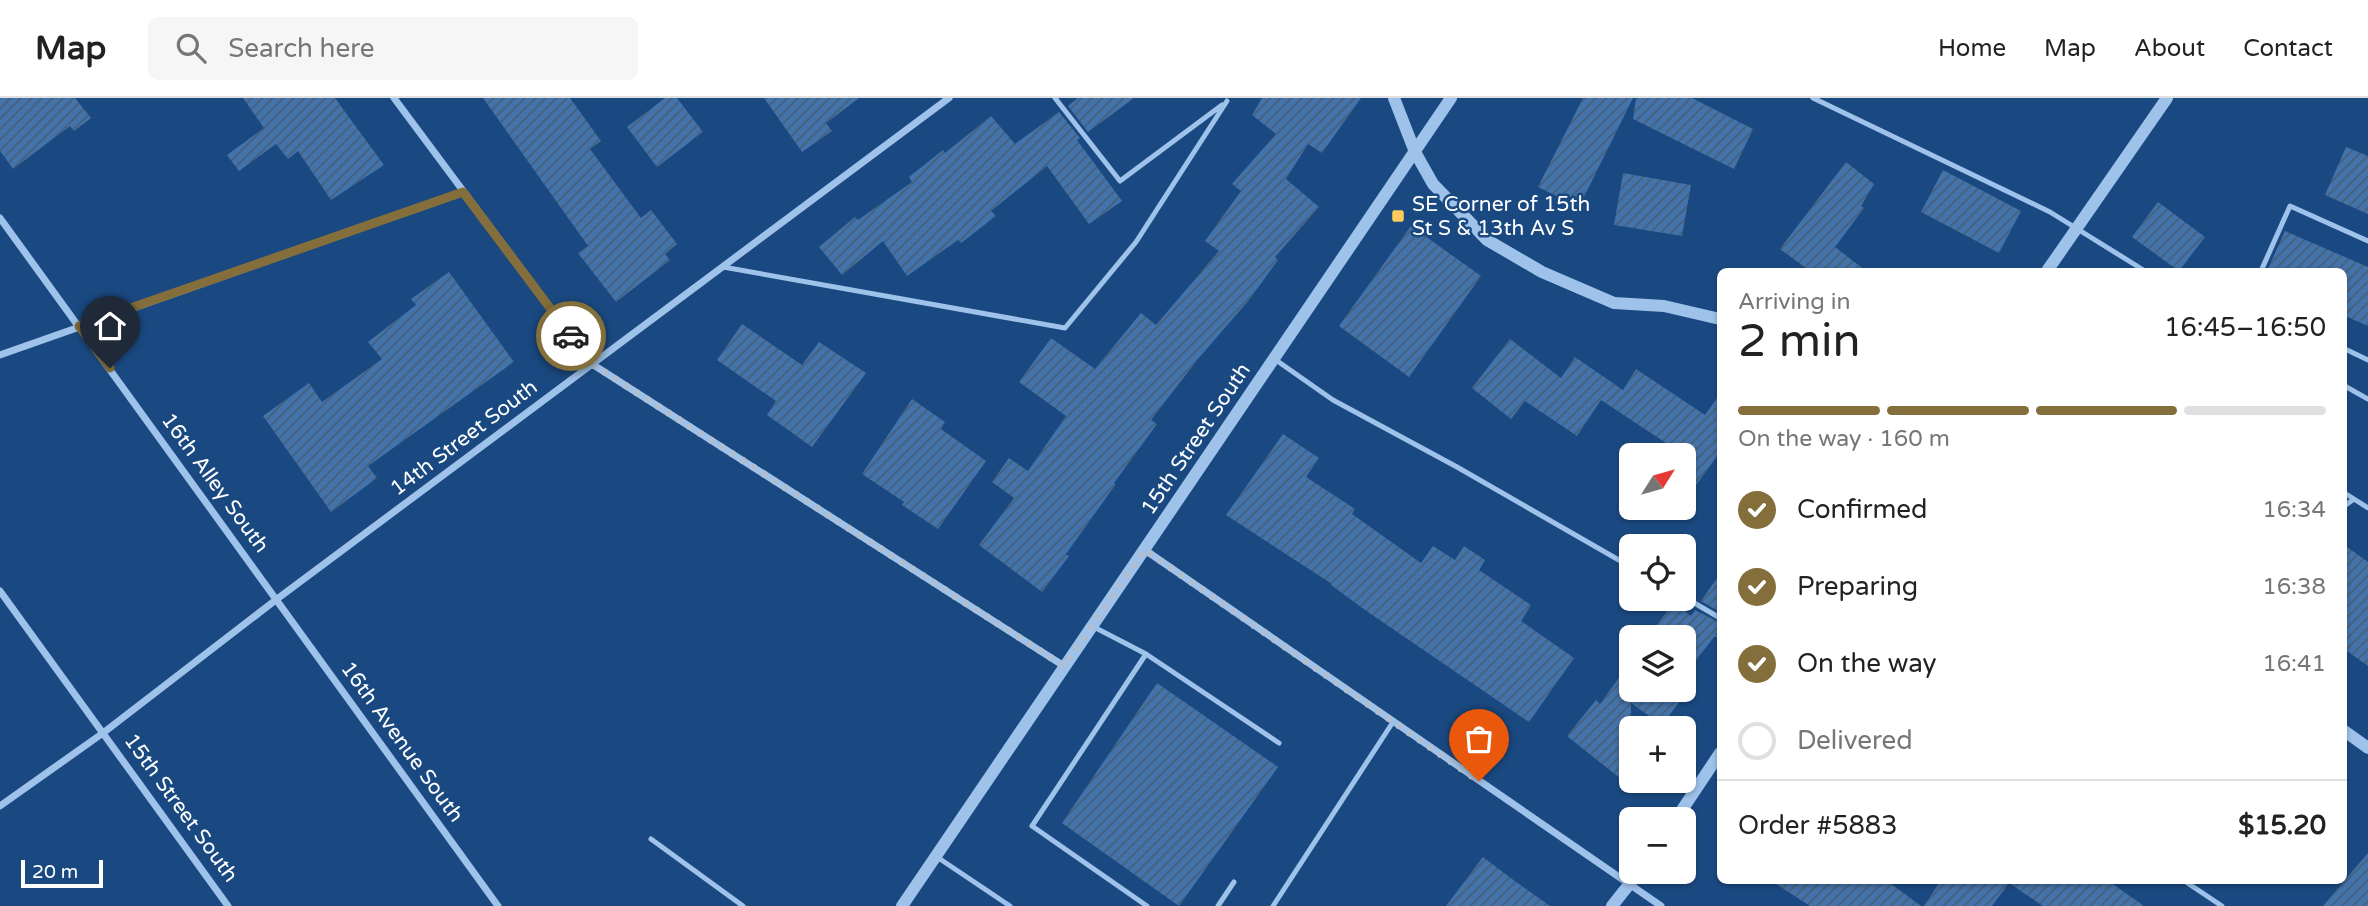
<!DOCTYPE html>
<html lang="en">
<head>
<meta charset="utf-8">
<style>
  :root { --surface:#fff; --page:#f6f6f6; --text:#222; --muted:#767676; --line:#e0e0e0; --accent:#846e3b }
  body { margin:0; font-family:"Varela Round",sans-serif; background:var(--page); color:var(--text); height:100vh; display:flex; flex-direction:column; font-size:26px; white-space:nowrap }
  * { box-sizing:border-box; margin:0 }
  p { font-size:23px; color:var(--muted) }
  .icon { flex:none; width:38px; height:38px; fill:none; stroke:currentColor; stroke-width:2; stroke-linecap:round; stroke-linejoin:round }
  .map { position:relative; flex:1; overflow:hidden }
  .details { position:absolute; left:1717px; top:170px; width:630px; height:616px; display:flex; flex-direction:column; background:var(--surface); border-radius:10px; box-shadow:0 2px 5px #0004 }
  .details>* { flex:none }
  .needle { width:46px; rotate:53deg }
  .controls { position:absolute; left:1619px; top:345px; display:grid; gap:14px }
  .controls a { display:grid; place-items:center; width:77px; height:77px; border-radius:10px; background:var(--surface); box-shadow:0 2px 5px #0004; font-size:35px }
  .scale { position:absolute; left:21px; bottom:18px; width:82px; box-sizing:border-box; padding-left:7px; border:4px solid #fff; border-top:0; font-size:19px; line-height:24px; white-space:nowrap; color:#fff; -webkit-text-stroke:5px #1a4981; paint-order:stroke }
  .pin { position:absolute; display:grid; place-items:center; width:60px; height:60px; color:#fff; margin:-72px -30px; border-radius:50% 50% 50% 0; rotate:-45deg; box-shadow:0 0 7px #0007 }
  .pin .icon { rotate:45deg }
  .courier { position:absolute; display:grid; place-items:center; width:70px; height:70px; margin:-35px; border:5px solid #846e3b; border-radius:50%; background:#fff; color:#222; box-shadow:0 2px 9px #0007 }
  .headline em { font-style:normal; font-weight:600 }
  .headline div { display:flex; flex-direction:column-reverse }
  .headline { display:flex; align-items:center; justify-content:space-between; height:119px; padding:0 21px }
  h1 { font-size:46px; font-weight:600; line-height:52px }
  .bar { display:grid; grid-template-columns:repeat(4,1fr); gap:10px 7px; align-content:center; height:84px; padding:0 21px }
  .bar i { height:9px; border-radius:5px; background:var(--line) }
  .bar .selected { background:var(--accent) }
  .bar p { grid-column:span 4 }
  .line { display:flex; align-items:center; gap:18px; padding:0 21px; border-top:2px solid var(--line) }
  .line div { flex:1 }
  ol { padding:0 21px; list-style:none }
  li { display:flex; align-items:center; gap:21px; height:77px }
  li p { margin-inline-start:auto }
  li .icon { padding:7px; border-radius:50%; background:var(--accent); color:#fff; stroke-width:4 }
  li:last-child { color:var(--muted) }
  li i { width:38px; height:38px; border:4px solid var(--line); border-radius:50% }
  header { display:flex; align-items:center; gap:42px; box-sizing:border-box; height:98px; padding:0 35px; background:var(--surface); border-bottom:2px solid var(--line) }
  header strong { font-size:33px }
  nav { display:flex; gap:38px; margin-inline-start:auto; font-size:24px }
  .search { width:490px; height:63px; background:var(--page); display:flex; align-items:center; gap:18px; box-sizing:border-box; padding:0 24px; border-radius:10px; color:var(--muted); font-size:26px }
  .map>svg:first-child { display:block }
  .building { fill:url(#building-hatch) }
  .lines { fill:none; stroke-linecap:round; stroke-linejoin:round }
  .service { stroke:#9ec2ea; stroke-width:5 }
  .minor { stroke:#9ec2ea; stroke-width:7 }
  .tertiary { stroke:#9ec2ea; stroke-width:12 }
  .done { stroke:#afbfd3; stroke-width:7; stroke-dasharray:0 12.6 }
  .route { stroke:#846e3b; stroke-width:9 }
  .poi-dot { fill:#fccb5a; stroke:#1a4981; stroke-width:2.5 }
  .labels { text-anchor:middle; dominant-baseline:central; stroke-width:5; stroke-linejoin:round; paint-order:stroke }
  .poi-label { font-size:21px; fill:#fff; stroke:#1a4981; text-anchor:start }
  .street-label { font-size:21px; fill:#fff; stroke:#1a4981 }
</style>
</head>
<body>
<header>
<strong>Map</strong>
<div class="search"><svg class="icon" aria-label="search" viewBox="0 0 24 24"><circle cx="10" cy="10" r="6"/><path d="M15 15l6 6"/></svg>Search here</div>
<nav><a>Home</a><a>Map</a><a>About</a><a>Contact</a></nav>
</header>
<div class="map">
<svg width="2368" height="808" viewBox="0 0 2368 808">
  <defs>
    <pattern id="building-hatch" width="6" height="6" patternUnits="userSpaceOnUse" patternTransform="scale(1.75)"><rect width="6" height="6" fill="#4373ab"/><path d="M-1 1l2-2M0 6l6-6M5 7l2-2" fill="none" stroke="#485e77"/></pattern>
  </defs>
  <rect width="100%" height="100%" fill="#1a4981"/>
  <path class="building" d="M 0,0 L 75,0 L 91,20 L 74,33 L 70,28 L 13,71 L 0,53 Z
    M 243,0 L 335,0 L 384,67 L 331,102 L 298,53 L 288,61 L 276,46 L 239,73 L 227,57 L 264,30 Z
    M 483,0 L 570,0 L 601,43 L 590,51 L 641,120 L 651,112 L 677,146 L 665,156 L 670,162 L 616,204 L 578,155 L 588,148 Z
    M 665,0 L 677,0 L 703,34 L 657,69 L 627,29 Z
    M 764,0 L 859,0 L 826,25 L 832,33 L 802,54 Z
    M 1078,0 L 1134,0 L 1088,34 L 1068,8 Z
    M 1262,0 L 1361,0 L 1322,55 L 1308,46 L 1286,81 L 1319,109 L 1275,159 L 1278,162 L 1249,202 L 1198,261 L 1151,322 L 1157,326 L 1114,385 L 1116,386 L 1066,456 L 1069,458 L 1042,494 L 979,447 L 1014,400 L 992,384 L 1009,360 L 1028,373 L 1066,318 L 1019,284 L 1051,240 L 1095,271 L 1141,215 L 1156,227 L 1219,153 L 1205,143 L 1241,93 L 1232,86 L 1276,36 L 1252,17 Z
    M 1583,0 L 1633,0 L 1579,109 L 1538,89 Z
    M 1636,0 L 1692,0 L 1753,31 L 1734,71 L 1633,21 Z
    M 1059,14 L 1080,40 L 1077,42 L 1122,103 L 1089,126 L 1047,68 L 991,113 L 996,118 L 961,145 L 958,142 L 907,178 L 883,143 L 842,177 L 819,149 L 855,119 L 858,122 L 912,84 L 909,79 L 943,52 L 945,55 L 991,18 L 1015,46 Z
    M 2346,49 L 2368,58 L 2368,116 L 2325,97 Z
    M 1846,64 L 1874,86 L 1861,108 L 1864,110 L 1835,149 L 1866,173 L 1810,173 L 1780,151 Z
    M 1943,72 L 2021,113 L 1999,155 L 1921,114 Z
    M 1623,75 L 1691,87 L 1682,138 L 1614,127 Z
    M 2158,104 L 2205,139 L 2179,173 L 2132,139 Z
    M 1411,128 L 1481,178 L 1409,279 L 1339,228 Z
    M 2285,133 L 2368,169 L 2368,228 L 2343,217 L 2343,173 L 2267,173 Z
    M 449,174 L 514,264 L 368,368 L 377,380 L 331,414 L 263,318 L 309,285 L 322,304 L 382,261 L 368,244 L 416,207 L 411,201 Z
    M 742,226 L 802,267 L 819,244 L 866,275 L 812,349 L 767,317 L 776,303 L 717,262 Z
    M 1510,241 L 1561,280 L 1575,259 L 1623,292 L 1636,271 L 1705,317 L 1720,296 L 1720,354 L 1684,404 L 1684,357 L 1601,302 L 1577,338 L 1525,303 L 1511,321 L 1472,290 Z
    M 912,301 L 945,324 L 941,331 L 986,363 L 938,431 L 902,407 L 904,404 L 862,376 Z
    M 1283,336 L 1319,360 L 1306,379 L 1355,411 L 1352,416 L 1421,465 L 1433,448 L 1455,462 L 1464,448 L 1485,462 L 1479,472 L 1531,507 L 1521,523 L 1574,560 L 1529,624 L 1365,512 L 1331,487 L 1332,486 L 1226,417 Z
    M 2343,446 L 2368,464 L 2368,568 L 2343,550 Z
    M 1720,476 L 1720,514 L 1701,503 Z
    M 1674,505 L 1691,518 L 1695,512 L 1720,525 L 1720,531 L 1716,537 L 1718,539 L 1714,539 L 1684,578 L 1684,539 L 1647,539 Z
    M 1631,563 L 1631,592 L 1688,592 L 1662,627 L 1631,605 L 1631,689 L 1567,638 L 1596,602 L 1600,606 Z
    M 1157,585 L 1278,669 L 1179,808 L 1062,725 Z
    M 2368,755 L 2368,808 L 2323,808 Z
    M 1483,759 L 1512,781 L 1550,808 L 1446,808 Z
    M 1770,782 L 1886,782 L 1921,808 L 1810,808 Z
    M 1941,782 L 2107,782 L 2144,808 L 2043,808 L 2009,785 L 1992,808 L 1924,808 Z"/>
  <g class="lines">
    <path class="service" d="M 1055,0 L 1120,83 L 1222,7
      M 1813,0 L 2050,114 L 2145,173
      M 723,169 L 1065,230 L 1136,144 L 1227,3
      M 2261,173 L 2290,108 L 2368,143
      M 2343,250 L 2368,262
      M 1273,260 L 1333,302 L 1457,369 L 1631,469
      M 2343,287 L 2368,301
      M 2343,394 L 2354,401
      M 2343,409 L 2354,401 L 2368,410
      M 1684,499 L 1720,520
      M 1092,528 L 1146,556 L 1032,728 L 1147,808
      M 1146,556 L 1279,645
      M 651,741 L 743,808
      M 937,759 L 1010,808
      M 2183,782 L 2222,808
      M 1218,808 L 1234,784
      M 1273,808 L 1393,624"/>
    <path class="minor" d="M 394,0 L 592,266 L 1064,568
      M 0,120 L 498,808
      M 0,257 L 463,94
      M 1145,452 L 1661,808
      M 0,493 L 228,808
      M 0,708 L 103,635 L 277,501 L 949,0"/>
    <path class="tertiary" d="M 1394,0 L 1415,54 L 1433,86 L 1487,142 L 1542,174 L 1614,205 L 1664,208 L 1720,221
      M 2047,173 L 2167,0
      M 2343,632 L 2368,650
      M 1676,721 L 1720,655
      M 902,808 L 1451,0
      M 1612,808 L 1639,774"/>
  </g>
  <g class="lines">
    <path class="done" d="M 571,238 L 592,266 L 1064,568 L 1145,452 L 1479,683"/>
    <path class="route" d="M 110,270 L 79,228 L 463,94 L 571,238"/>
  </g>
  <rect class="poi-dot" x="1391" y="111" width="14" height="14" rx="3.5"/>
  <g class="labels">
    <g class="poi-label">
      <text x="1412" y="106">SE Corner of 15th<tspan x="1412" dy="24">St S &amp; 13th Av S</tspan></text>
    </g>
    <g class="street-label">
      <text transform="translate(464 340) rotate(-37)">14th Street South</text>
      <text transform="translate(1196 341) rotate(-56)">15th Street South</text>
      <text transform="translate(215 385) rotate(54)">16th Alley South</text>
      <text transform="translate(402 644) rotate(54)">16th Avenue South</text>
      <text transform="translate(181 710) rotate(54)">15th Street South</text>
    </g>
  </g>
</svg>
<div class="controls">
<a><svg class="needle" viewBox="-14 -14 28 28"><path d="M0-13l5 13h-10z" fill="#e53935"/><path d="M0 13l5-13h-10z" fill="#767676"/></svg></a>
<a><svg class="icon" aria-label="locate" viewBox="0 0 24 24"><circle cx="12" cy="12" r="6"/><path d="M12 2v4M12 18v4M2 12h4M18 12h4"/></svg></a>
<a><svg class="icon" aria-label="layers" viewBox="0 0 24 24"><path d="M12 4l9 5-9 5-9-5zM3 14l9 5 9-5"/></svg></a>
<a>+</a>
<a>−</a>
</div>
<div class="scale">20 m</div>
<div class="pin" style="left:1479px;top:683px;background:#ea580c"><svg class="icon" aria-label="bag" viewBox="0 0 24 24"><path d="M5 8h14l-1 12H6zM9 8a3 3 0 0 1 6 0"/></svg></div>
<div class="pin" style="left:110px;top:270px;background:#1f2937"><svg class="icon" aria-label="home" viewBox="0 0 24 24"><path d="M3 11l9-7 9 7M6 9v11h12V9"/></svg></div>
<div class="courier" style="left:571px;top:238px"><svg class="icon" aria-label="car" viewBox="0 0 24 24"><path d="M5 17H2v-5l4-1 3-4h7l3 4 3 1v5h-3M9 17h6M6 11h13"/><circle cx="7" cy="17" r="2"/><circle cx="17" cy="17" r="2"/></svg></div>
<section class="details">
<div class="headline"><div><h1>2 min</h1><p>Arriving in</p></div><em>16:45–16:50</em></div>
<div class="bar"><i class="selected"></i><i class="selected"></i><i class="selected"></i><i></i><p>On the way · 160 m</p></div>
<ol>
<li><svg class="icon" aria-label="check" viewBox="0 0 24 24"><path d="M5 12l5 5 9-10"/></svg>Confirmed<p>16:34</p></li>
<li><svg class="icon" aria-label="check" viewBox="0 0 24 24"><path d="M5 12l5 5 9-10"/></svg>Preparing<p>16:38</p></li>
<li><svg class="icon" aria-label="check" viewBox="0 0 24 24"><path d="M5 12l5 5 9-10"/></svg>On the way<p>16:41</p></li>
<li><i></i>Delivered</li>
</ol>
<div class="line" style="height:91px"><div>Order #5883</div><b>$15.20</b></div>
</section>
</div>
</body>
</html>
